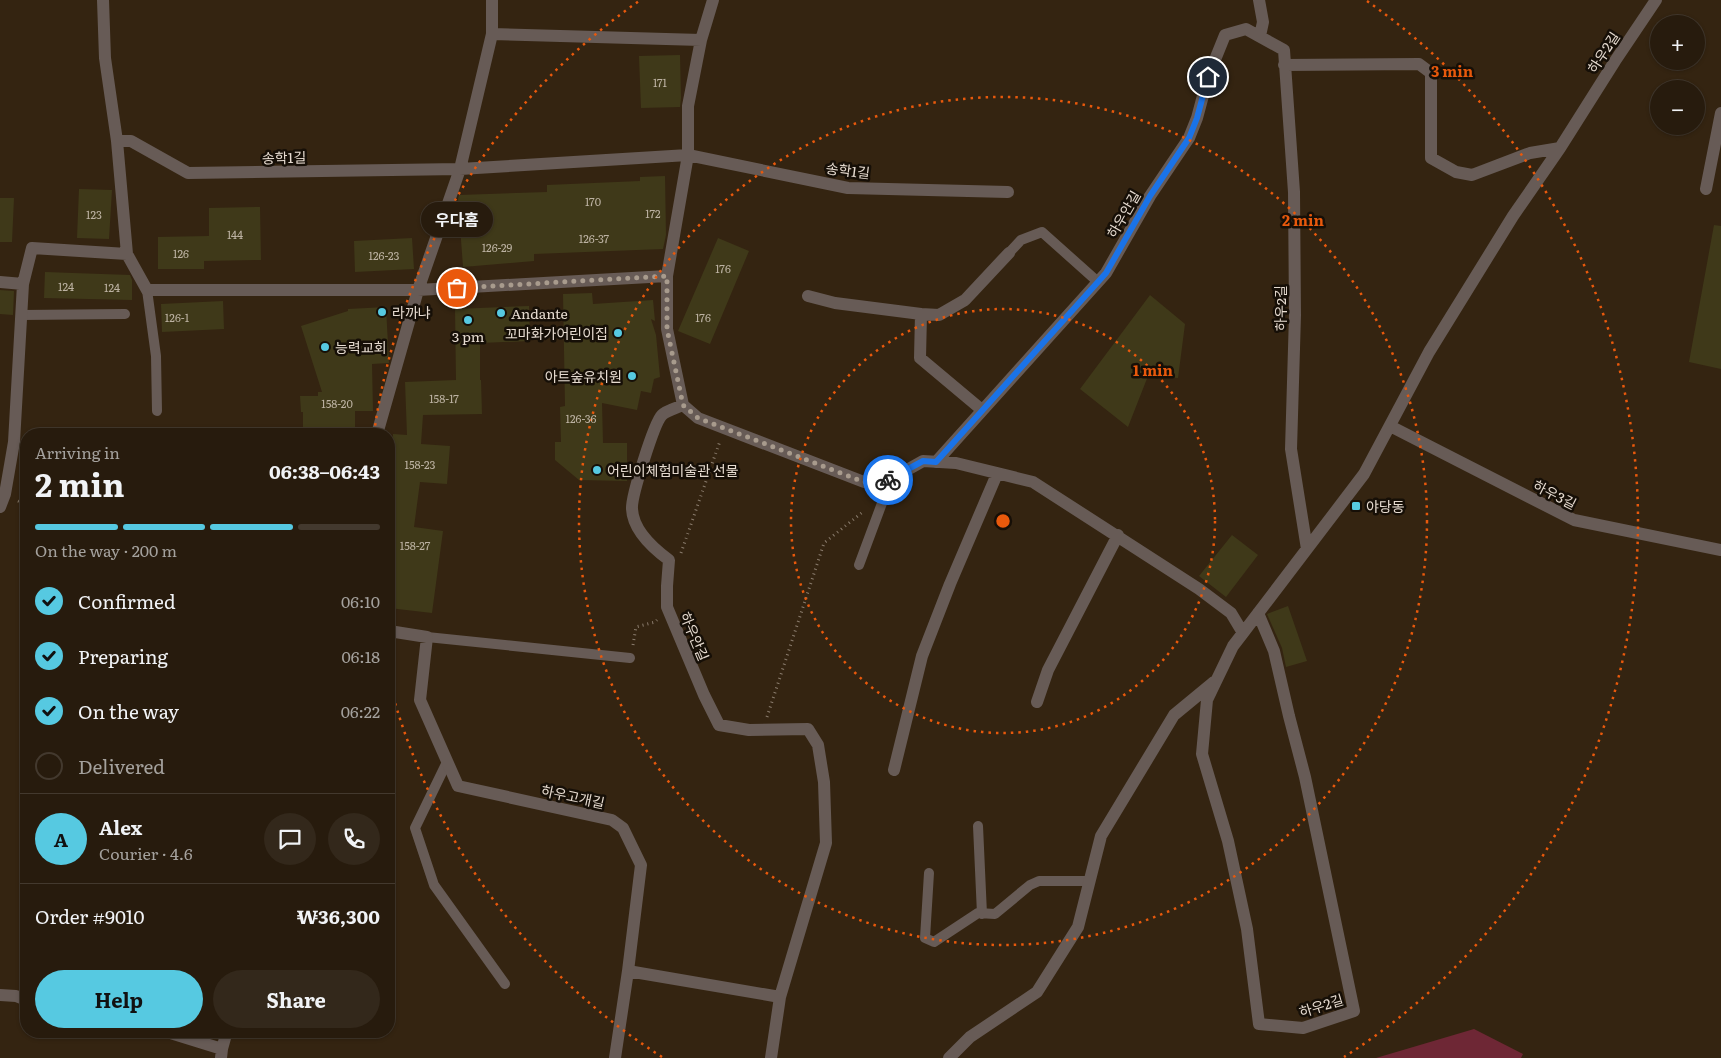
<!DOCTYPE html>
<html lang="en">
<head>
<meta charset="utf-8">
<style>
  :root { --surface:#271b0d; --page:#33281b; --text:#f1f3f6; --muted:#a4a19d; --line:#43392e; --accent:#56c9e1 }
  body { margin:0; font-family:Literata,"Noto Sans KR",serif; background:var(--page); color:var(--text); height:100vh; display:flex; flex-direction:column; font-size:19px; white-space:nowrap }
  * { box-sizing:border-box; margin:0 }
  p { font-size:16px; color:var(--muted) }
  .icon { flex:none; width:28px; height:28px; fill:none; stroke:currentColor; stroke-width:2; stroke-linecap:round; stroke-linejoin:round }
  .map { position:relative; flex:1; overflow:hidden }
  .side { position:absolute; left:20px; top:428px; width:375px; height:610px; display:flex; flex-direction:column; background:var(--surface); border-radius:20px; box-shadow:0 1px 4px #0004,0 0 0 1px var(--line) }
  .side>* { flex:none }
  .buttons { position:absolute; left:1650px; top:15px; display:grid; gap:10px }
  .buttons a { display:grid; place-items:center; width:55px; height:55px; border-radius:50%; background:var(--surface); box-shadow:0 1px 4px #0004,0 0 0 1px var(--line); font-size:25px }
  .pin { position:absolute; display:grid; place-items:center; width:42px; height:42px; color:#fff; margin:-21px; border:2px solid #fff; border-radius:50%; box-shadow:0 1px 5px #0007 }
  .courier { position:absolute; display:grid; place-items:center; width:50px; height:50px; margin:-25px; border:4px solid #1a73e8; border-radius:50%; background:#fff; color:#222; box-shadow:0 1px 6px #0007 }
  .bubble { position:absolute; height:35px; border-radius:18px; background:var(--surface); box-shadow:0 1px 4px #0004,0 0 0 1px var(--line); font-size:16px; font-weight:700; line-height:35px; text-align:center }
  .overview em { font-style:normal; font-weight:700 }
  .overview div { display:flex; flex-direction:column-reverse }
  .overview { display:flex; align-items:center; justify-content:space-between; height:85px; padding:0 15px }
  h1 { font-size:32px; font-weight:700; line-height:38px }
  .bar { display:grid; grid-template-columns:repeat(4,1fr); gap:8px 5px; align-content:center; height:60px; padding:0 15px }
  .bar i { height:6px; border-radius:4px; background:var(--line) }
  .bar .current { background:var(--accent) }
  .bar p { grid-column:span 4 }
  .line { display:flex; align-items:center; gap:12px; padding:0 15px; border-top:1px solid var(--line) }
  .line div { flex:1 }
  .round { display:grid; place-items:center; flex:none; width:52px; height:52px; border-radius:26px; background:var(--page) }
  ol { padding:0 15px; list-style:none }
  li { display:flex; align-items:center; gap:15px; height:55px }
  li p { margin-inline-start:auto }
  li .icon { padding:5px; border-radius:50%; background:var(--accent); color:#111; stroke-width:4 }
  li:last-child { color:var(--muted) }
  li i { width:28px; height:28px; border:2px solid var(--line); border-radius:50% }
  .cta { display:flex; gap:10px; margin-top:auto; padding:10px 15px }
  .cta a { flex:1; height:58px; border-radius:30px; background:var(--accent); color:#111; font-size:20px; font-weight:700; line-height:58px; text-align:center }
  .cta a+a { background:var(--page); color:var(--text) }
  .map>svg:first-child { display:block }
  .green { fill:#6e2735 }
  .building { fill:#3f3919 }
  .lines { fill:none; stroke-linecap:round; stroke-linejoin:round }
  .path { stroke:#8a7c6d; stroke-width:3; stroke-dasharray:1 4; stroke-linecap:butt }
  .service { stroke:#675b56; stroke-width:10 }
  .minor { stroke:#675b56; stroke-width:12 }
  .done { stroke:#a89b8d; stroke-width:5; stroke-dasharray:0 9 }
  .route { stroke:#1a73e8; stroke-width:6 }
  .ring { fill:none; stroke:#e8590c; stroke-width:2.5; stroke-dasharray:2.5 5 }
  .poi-dot { fill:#56c9e1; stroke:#160f07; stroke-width:2 }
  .labels { text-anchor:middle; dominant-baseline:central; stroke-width:5; stroke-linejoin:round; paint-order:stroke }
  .number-label { font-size:11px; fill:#bcb2a2 }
  .street-label { font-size:14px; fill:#e6dbd0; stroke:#160f07 }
  .poi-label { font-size:14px; fill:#e6dbd0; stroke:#160f07; text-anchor:start }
  .centre { fill:#e8590c; stroke:#160f07; stroke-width:2.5 }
  .ring-label { font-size:15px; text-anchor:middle; font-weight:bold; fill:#e8590c; stroke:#160f07; stroke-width:5; stroke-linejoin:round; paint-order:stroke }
</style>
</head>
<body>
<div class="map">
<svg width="1721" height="1058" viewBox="0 0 1721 1058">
  <rect width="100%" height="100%" fill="#342411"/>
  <path class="green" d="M 1474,1029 L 1523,1054 L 1521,1058 L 1376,1058 Z"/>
  <path class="building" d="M 680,55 L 681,98 L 680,107 L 641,108 L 639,56 Z
    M 665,176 L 666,235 L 663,249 L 534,254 L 534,261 L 463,267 L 458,199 L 459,195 L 547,192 L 547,185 L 640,181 L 640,177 Z
    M 79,189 L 112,190 L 109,239 L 77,238 Z
    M 0,198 L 14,198 L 12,242 L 0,242 Z
    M 260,207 L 261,260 L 204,261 L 204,269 L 158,269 L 158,237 L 209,236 L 209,208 Z
    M 1714,225 L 1721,226 L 1721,369 L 1689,362 Z
    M 412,238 L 414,269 L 355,272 L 354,241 Z
    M 718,238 L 749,251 L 710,344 L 678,331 Z
    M 45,272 L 130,275 L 132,280 L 132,300 L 44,298 Z
    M 0,290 L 14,291 L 13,315 L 0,314 Z
    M 592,293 L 593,304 L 653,300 L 655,321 L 651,319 L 656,335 L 660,377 L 654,379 L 651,393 L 641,391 L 637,410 L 602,403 L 603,443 L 627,443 L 627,481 L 579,480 L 555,460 L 555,442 L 561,442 L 560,407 L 565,406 L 563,294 Z
    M 1150,295 L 1185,324 L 1178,378 L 1148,376 L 1128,427 L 1080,389 Z
    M 223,301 L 224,329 L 162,332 L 161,304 Z
    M 529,306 L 530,341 L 480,343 L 480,380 L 481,380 L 482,414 L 423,415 L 421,444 L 450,446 L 447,484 L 420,482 L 414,527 L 443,531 L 432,613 L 389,608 L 389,498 L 393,434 L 407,435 L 405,382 L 456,380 L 455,309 Z
    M 386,307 L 389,363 L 372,364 L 373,411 L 355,411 L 355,434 L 303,434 L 303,412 L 301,412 L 300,396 L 318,396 L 318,392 L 322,392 L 301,326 L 348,311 L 348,309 Z
    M 1232,535 L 1258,555 L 1226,597 L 1199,576 Z
    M 1288,606 L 1307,661 L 1286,667 L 1282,648 L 1267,614 Z"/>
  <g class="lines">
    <path class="path" d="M 18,501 L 26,505
      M 681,553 L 720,441
      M 633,645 L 636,627 L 655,622 L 657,620
      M 767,717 L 824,543 L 864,511"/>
    <path class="service" d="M 1009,253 L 1021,240 L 1042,232 L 1098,282
      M 147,290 L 156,356 L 157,411
      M 21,315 L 125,314
      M 859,565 L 891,479
      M 427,637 L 630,658
      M 447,762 L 415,828 L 434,885 L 505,984
      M 978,826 L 982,914
      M 929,873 L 925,938 L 934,942 L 978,913 L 995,914 L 1030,885 L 1039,881 L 1090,881"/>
    <path class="minor" d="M 103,0 L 105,58 L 117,141 L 127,254
      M 1259,0 L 1263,22 L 1260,36
      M 492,34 L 701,40
      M 1284,65 L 1419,64 L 1431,73 L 1431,158 L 1456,172 L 1472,175 L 1530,153 L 1560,148
      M 117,141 L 131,141 L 188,173 L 460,169 L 688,155 L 848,188 L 1008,192
      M 1706,189 L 1721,113
      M 0,282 L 23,284 L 32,248 L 127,254 L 147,290 L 418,290 L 667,276
      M 808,296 L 835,303 L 921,314 L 920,358 L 982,410
      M 921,314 L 939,315 L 965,300 L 1009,253
      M 683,405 L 667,329 L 667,276 L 688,155 L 688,106 L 701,40 L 713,0
      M 1390,426 L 1574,520 L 1721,550
      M 377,434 L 418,290 L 460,169 L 492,34 L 492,0
      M 936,462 L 1106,273 L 1150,196 L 1189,138 L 1197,118 L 1208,77 L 1225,35 L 1246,29 L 1284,50 L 1294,192 L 1295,315 L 1291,449 L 1307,549
      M 0,507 L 5,494 L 14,442 L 23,284
      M 1258,613 L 1274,651 L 1289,716 L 1305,777 L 1354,1011 L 1303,1028 L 1259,1024 L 1247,929 L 1228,841 L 1202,754 L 1207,700 L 1233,646 L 1243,633 L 1364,474 L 1429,352 L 1513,216 L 1560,148 L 1615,61 L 1656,0
      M 389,631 L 427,637 L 420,700 L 458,786 L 612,820 L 623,828 L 641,865 L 628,971 L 615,1058
      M 1037,702 L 1048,670 L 1118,535
      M 894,770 L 922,656 L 950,584 L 997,474
      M 628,971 L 780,997 L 771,1058
      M 0,995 L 16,996 L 26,1000
      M 780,997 L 826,843 L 824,782 L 818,745 L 808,729 L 749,730 L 719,725 L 704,695 L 667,607 L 667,586 L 669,560 C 654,549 633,530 632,509 C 631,497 654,423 662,415 C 667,410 677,408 683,405 L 698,418 L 864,482 L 891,479 L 923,461 L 956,463 L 1033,482 L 1199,589 L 1231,613 L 1243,633
      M 164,1031 L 222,1049 L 221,1058
      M 222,1049 L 227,1031
      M 949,1058 L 970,1037 L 1037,992 L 1078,927 L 1101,836 L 1174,715 L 1214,682"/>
  </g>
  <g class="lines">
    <path class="done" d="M 457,288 L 667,276 L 667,329 L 683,405 L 698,418 L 864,482 L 888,480"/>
    <path class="route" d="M 888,480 L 923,461 L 936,462 L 1106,273 L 1150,196 L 1189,138 L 1197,118 L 1208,77"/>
  </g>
  <g class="ring">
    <circle cx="1003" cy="521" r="212"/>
    <circle cx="1003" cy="521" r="424"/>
    <path d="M662 1057A635 635 0 0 1 390 685M374 433A635 635 0 0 1 639 1M1367 1A635 635 0 0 1 1344 1057"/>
  </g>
  <g class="poi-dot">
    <circle cx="382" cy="312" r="5"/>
    <circle cx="501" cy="313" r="5"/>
    <circle cx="468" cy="320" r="5"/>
    <circle cx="618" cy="333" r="5"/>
    <circle cx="325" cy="347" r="5"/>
    <circle cx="632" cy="376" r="5"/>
    <circle cx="597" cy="470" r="5"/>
    <rect x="1351" y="501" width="10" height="10" rx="2.5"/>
  </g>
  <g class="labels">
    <g class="number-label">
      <text x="660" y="82">171</text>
      <text x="593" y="201">170</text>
      <text x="653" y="213">172</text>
      <text x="94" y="214">123</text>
      <text x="235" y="234">144</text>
      <text x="594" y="238">126-37</text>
      <text x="497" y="247">126-29</text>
      <text x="181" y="253">126</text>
      <text x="384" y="255">126-23</text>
      <text x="723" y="268">176</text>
      <text x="66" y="286">124</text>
      <text x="112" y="287">124</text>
      <text x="177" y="317">126-1</text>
      <text x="703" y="317">176</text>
      <text x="444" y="398">158-17</text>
      <text x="337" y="403">158-20</text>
      <text x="581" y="418">126-36</text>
      <text x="420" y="464">158-23</text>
      <text x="415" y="545">158-27</text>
    </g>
    <g class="street-label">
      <text transform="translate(1603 52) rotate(-57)">하우2길</text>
      <text transform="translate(284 157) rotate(-1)">송학1길</text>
      <text transform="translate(848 170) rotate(7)">송학1길</text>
      <text transform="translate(1123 214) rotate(-60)">하우안길</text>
      <text transform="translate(1280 308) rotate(-90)">하우2길</text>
      <text transform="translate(1555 494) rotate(27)">하우3길</text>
      <text transform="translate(695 636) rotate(67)">하우안길</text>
      <text transform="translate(573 796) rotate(12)">하우고개길</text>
      <text transform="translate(1321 1005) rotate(-17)">하우2길</text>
    </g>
    <g class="poi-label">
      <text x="392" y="312">라까냐</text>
      <text x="511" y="313">Andante</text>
      <text x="608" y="333" text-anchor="end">꼬마화가어린이집</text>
      <text x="468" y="336" text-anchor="middle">3 pm</text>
      <text x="335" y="347">능력교회</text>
      <text x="622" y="376" text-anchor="end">아트숲유치원</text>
      <text x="607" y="470">어린이체험미술관 선물</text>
      <text x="1366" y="506">야당동</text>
    </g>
  </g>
  <circle cx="1003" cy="521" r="8" class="centre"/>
  <g class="ring-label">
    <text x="1452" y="77">3 min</text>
    <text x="1303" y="226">2 min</text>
    <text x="1153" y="376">1 min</text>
  </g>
</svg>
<div class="buttons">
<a>+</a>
<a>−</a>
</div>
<div class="pin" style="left:457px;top:288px;background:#ea580c"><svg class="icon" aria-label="bag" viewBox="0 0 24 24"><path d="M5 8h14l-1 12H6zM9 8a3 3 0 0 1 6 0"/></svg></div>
<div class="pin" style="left:1208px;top:77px;background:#1f2937"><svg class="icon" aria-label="home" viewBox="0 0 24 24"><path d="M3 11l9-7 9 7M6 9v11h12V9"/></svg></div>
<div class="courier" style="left:888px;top:480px"><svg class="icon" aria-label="bike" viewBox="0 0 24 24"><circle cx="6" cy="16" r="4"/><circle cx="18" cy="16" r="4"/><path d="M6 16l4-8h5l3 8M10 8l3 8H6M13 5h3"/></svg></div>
<div class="bubble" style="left:421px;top:202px;width:72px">우다홈</div>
<section class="side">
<div class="overview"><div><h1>2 min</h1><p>Arriving in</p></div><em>06:38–06:43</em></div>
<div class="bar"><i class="current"></i><i class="current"></i><i class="current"></i><i></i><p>On the way · 200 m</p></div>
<ol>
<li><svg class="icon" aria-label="check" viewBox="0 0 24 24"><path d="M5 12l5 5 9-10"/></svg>Confirmed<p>06:10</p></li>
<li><svg class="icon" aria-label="check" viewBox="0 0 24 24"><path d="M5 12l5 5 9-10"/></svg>Preparing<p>06:18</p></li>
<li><svg class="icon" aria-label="check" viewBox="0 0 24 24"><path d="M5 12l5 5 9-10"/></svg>On the way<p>06:22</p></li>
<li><i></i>Delivered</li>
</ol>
<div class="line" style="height:90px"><b class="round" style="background:var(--accent);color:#111">A</b><div><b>Alex</b><p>Courier · 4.6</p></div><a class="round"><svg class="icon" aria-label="chat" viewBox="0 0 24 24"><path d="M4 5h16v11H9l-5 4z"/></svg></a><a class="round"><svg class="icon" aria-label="phone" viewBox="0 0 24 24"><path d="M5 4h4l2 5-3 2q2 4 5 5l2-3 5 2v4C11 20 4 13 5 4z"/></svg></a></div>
<div class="line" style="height:65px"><div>Order #9010</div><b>₩36,300</b></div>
<div class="cta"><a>Help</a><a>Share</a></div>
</section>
</div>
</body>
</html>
